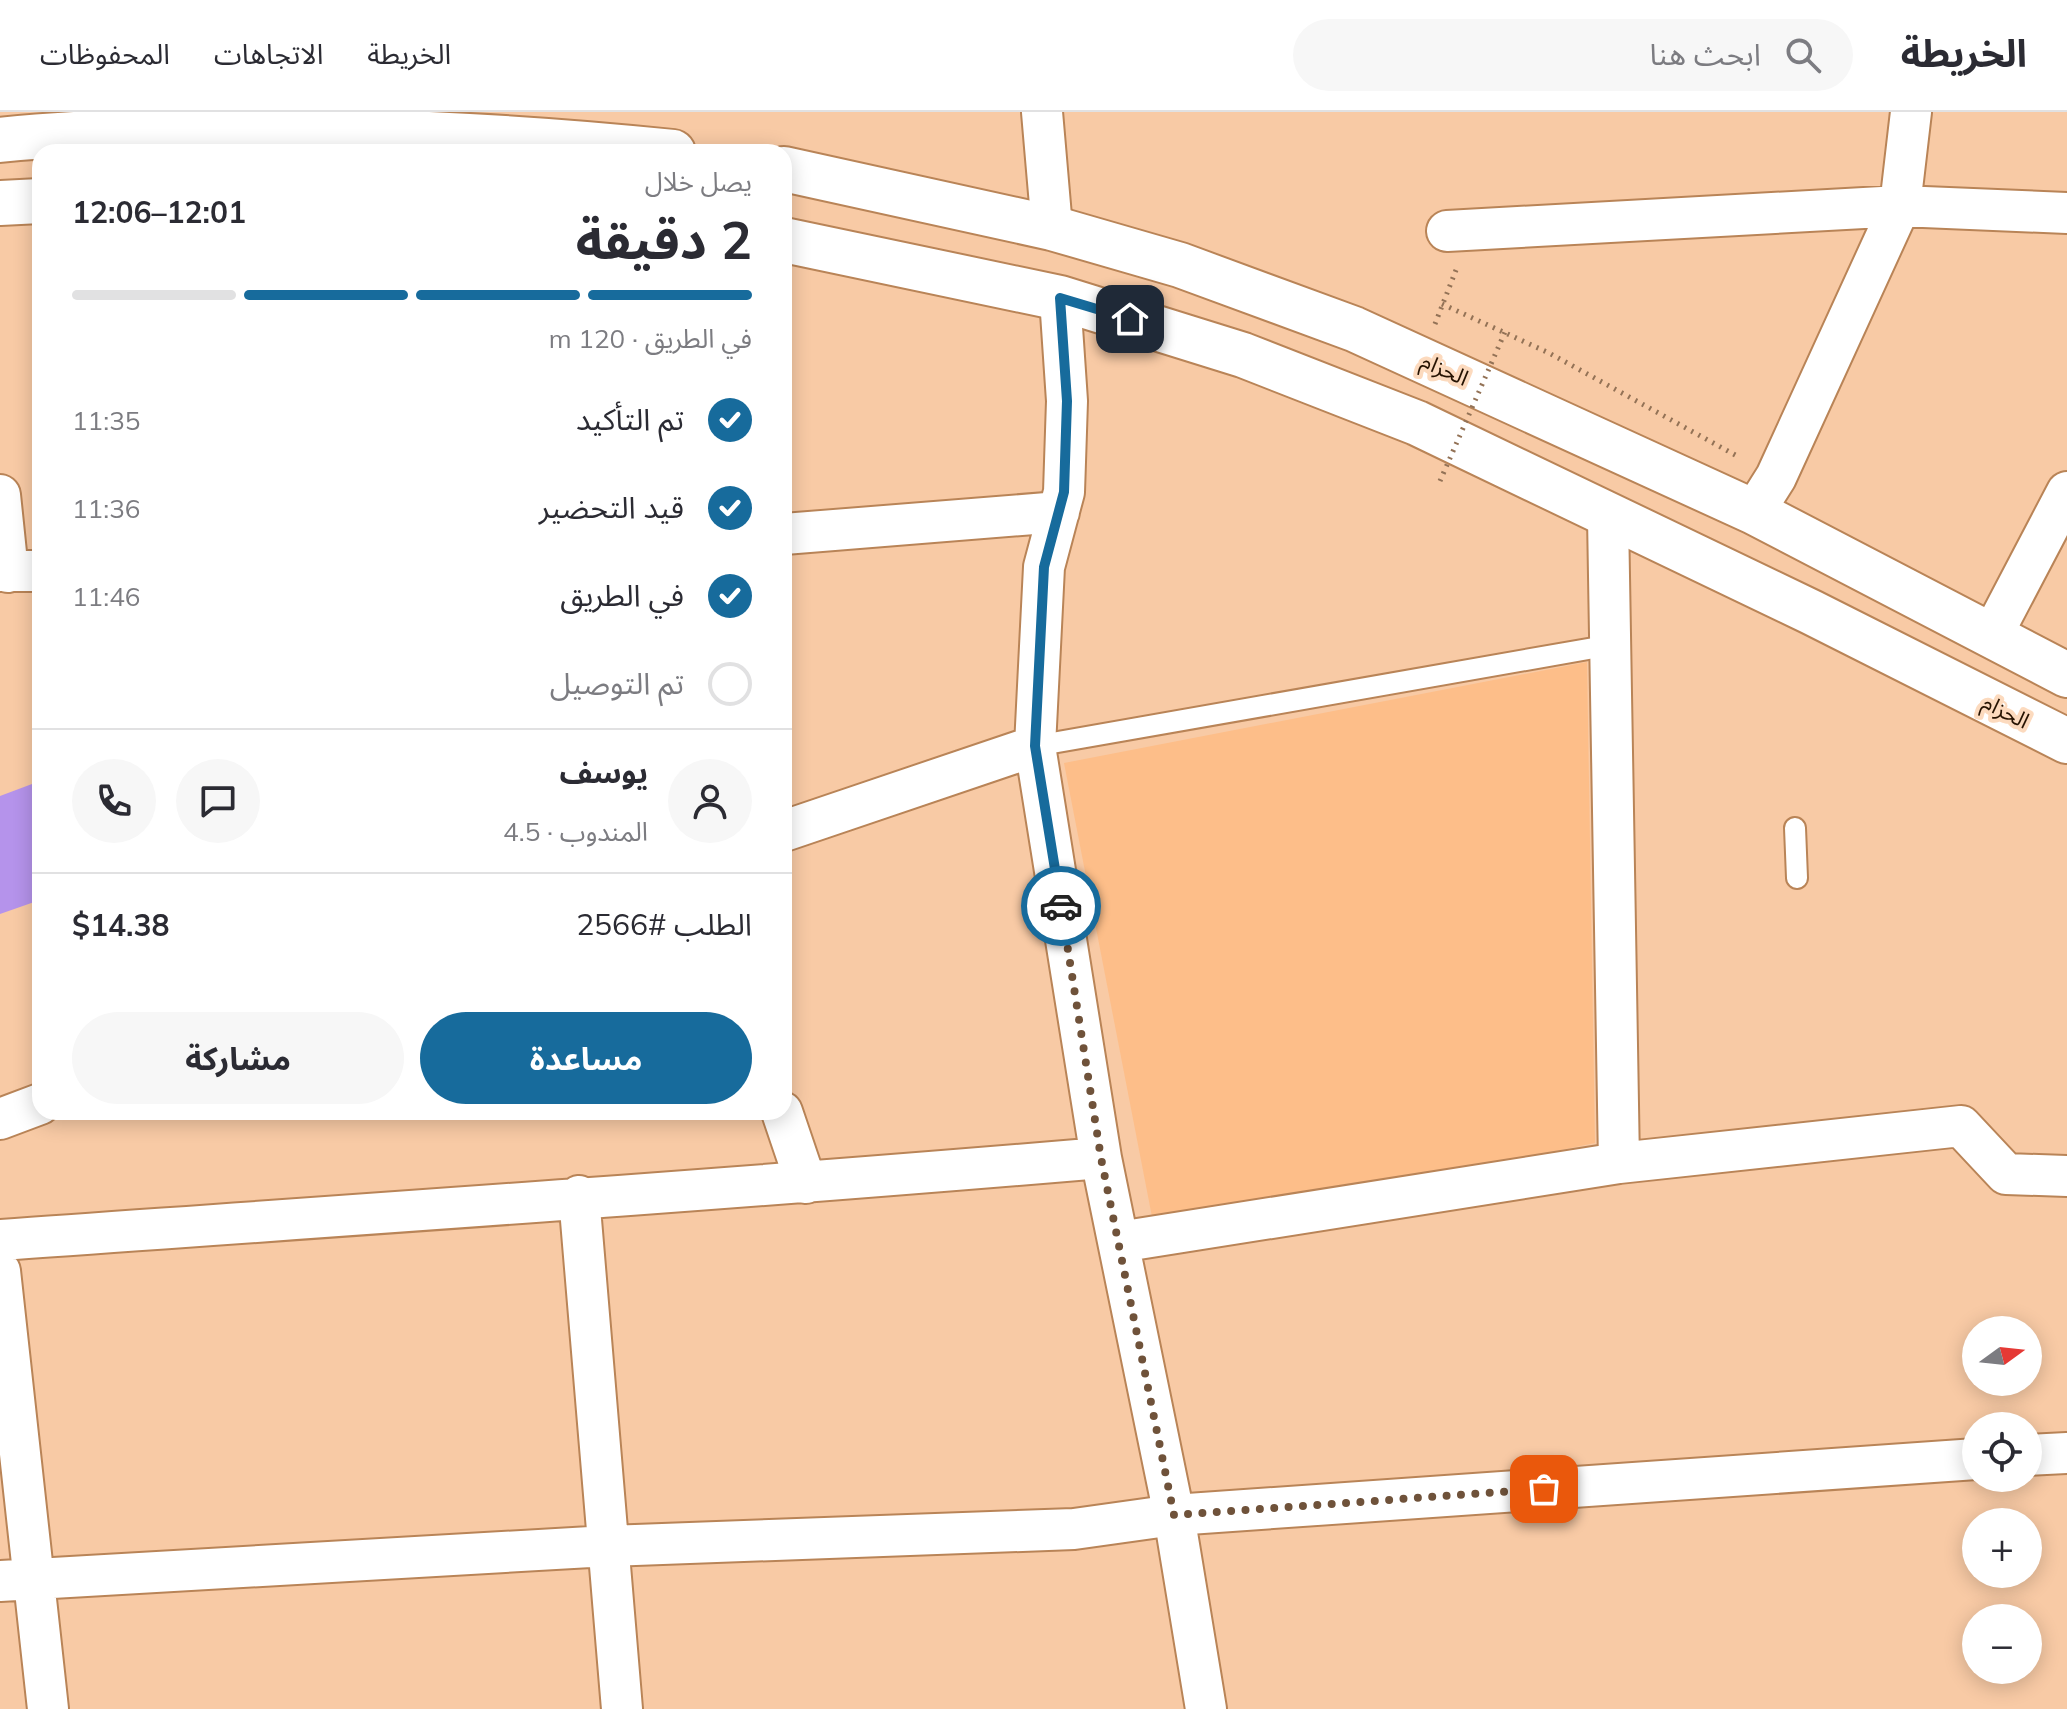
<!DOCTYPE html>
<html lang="ar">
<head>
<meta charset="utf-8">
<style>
  :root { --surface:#fff; --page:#f7f7f7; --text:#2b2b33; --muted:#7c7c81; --line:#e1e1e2; --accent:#176b9c }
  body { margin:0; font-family:Mulish,"Noto Sans Arabic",sans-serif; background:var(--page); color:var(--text); direction:rtl; height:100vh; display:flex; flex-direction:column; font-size:30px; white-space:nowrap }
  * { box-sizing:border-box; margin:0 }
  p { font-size:26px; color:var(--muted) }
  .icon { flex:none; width:44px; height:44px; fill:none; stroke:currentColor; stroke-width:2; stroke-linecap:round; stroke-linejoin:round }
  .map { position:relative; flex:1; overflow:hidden; direction:ltr }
  .side { position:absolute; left:32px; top:32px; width:760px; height:976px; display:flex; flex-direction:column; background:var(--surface); border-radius:24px; box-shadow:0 4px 20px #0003; direction:rtl }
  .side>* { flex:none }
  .needle { width:52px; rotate:75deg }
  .controls { position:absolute; left:1962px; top:1204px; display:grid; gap:16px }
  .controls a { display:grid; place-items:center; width:80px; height:80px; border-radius:50%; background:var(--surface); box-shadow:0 4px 20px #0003; font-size:40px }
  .pin { position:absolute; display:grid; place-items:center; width:68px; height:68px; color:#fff; margin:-34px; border-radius:16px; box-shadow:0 4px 12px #0006 }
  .courier { position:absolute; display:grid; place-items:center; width:80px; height:80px; margin:-40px; border:6px solid #176b9c; border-radius:50%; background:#fff; color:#222; box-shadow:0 2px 10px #0007 }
  .head em { font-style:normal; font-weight:700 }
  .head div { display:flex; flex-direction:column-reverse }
  .head { display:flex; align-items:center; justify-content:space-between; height:136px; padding:0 40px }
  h1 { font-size:52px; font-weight:700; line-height:60px }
  .bar { display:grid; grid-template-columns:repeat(4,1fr); gap:12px 8px; align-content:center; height:96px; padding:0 40px }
  .bar i { height:10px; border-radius:6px; background:var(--line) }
  .bar .selected { background:var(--accent) }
  .bar p { grid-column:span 4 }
  .line { display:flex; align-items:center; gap:20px; padding:0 40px; border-top:2px solid var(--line) }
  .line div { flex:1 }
  .round { display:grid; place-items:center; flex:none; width:84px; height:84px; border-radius:42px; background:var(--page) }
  ol { padding:0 40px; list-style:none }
  li { display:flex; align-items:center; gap:24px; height:88px }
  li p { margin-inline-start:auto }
  li .icon { padding:8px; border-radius:50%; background:var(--accent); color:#fff; stroke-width:4 }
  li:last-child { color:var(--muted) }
  li i { width:44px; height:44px; border:4px solid var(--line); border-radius:50% }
  .action { display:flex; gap:16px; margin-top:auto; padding:16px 40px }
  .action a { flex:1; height:92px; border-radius:48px; background:var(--accent); color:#fff; font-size:32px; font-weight:700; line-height:92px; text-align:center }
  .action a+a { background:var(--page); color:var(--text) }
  header { display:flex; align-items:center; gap:48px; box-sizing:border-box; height:112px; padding:0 40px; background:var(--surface); border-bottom:2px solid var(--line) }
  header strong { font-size:38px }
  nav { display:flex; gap:44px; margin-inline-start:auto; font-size:28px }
  .search { width:560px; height:72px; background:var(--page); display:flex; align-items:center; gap:20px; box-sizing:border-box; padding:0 28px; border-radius:44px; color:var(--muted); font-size:30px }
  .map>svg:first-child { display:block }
  .built { fill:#fdbe89 }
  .green { fill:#b593eb }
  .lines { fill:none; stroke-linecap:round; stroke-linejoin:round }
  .lane-casing { stroke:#b98457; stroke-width:24 }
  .street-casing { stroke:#b98457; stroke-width:44 }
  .secondary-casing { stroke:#b98457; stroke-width:48 }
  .path { stroke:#937256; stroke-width:5; stroke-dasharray:2 6; stroke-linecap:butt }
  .lane { stroke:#fff; stroke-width:20 }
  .street { stroke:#fff; stroke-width:40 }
  .secondary { stroke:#fff; stroke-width:44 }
  .path-bridge { stroke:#937256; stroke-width:5; stroke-dasharray:2 6; stroke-linecap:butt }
  .wall { fill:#81963b }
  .building { fill:#96ae45; stroke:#697a30; stroke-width:2 }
  .done { stroke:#6f523a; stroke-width:8; stroke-dasharray:0 14.4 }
  .route { stroke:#176b9c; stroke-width:10 }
  .labels { text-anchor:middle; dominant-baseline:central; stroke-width:8; stroke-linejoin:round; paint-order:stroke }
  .street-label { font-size:22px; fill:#251201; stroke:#fcdabe }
</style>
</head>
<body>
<header>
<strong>الخريطة</strong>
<div class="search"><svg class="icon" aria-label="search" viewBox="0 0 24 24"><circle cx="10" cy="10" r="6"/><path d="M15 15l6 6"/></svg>ابحث هنا</div>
<nav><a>الخريطة</a><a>الاتجاهات</a><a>المحفوظات</a></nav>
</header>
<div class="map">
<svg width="2067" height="1597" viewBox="0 0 2067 1597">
  <rect width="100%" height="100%" fill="#f8caa5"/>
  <path class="built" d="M 1587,550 L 1595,1031 L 1463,1058 L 1153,1110 L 1064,651 Z"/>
  <path class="green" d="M 40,669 L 40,788 L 0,802 L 0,684 Z"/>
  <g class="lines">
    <defs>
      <path id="lane" d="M 1035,634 L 1611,533
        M 1795,716 L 1797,766"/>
      <path id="street" d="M 1042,0 L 1052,116
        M 1447,119 L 1900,94 L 2067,101
        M 1060,186 L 1067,289 L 1064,380 L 1044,455 L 1035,634 L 1101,1046 L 1174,1403 L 1206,1597
        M 0,383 L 8,460
        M 1754,400 L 1776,365 L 1900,94 L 1911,0
        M 1608,405 L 1619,1051
        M 784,422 L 1059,400
        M 0,459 L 40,459
        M 1991,525 L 2067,380
        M 784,719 L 1035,634
        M 782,1000 L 806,1071
        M 0,1007 L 40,992
        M 579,1084 L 622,1597
        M 0,1128 C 367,1102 735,1077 1101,1046
        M 1119,1130 L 1619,1051 L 1961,1014 L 2006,1062 L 2067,1064
        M 0,1159 L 48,1597
        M 2028,1343 L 2067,1341
        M 0,1469 L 608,1434 L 1074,1417 L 1174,1403 L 1976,1347"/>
      <path id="secondary" d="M 0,28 C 81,19 162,19 243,18 C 387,18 530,25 673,40
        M 784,57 L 1052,116 L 1180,153 L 1354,217 L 1754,400 L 2067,563
        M 0,91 L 40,89
        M 784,128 L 1060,186 L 1243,243 L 1417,311 L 1811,500 L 2067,629"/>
    </defs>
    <use href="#lane" class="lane-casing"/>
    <use href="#street" class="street-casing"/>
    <use href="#secondary" class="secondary-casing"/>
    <path class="path" d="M 1442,192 L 1549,241 L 1737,344
      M 1435,212 L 1456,158"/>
    <use href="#lane" class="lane"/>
    <use href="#street" class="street"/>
    <use href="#secondary" class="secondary"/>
    <path class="path-bridge" d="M 1440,369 L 1505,220"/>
  </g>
  <path class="wall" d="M 40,817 L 40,859 L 36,849 L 36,818 Z"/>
  <path class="building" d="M 40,817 L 40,828 L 36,818 Z"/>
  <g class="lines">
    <path class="done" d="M 1061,794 L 1101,1046 L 1174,1403 L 1544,1377"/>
    <path class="route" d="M 1061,794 L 1035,634 L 1044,455 L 1064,380 L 1067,289 L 1060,186 L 1130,207"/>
  </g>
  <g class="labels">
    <g class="street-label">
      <text transform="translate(1445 257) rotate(24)">الحزام</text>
      <text transform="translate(2006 599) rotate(27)">الحزام</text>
    </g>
  </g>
</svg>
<div class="controls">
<a><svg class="needle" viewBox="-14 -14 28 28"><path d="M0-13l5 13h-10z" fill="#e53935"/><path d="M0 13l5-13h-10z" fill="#7c7c81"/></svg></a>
<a><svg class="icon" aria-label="locate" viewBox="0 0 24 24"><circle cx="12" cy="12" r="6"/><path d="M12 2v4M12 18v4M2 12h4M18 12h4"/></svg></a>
<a>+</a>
<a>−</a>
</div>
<div class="pin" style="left:1544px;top:1377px;background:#ea580c"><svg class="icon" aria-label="bag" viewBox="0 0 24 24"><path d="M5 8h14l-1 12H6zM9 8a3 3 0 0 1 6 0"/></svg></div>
<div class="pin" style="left:1130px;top:207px;background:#1f2937"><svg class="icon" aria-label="home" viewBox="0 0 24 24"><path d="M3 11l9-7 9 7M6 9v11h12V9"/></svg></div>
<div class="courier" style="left:1061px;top:794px"><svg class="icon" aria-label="car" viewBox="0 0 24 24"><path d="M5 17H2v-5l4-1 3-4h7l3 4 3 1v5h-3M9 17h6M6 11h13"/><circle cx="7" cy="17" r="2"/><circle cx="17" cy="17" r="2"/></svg></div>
<section class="side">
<div class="head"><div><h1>2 دقيقة</h1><p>يصل خلال</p></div><em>12:01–12:06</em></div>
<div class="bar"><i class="selected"></i><i class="selected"></i><i class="selected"></i><i></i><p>في الطريق · 120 m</p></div>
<ol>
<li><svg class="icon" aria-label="check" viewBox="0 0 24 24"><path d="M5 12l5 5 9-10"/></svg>تم التأكيد<p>11:35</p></li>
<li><svg class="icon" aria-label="check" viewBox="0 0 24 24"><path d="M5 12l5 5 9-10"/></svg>قيد التحضير<p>11:36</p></li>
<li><svg class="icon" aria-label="check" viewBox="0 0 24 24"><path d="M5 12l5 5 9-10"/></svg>في الطريق<p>11:46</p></li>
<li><i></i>تم التوصيل</li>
</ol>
<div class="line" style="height:144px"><a class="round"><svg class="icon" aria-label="person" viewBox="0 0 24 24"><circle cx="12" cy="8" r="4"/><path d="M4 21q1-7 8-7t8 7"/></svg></a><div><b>يوسف</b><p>المندوب · 4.5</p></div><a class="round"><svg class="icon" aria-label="chat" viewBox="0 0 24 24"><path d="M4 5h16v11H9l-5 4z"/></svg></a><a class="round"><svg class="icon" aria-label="phone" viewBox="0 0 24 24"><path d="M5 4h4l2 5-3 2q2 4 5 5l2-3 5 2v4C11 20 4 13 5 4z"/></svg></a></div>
<div class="line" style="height:104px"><div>الطلب #2566</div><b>$14.38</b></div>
<div class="action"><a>مساعدة</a><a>مشاركة</a></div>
</section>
</div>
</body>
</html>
